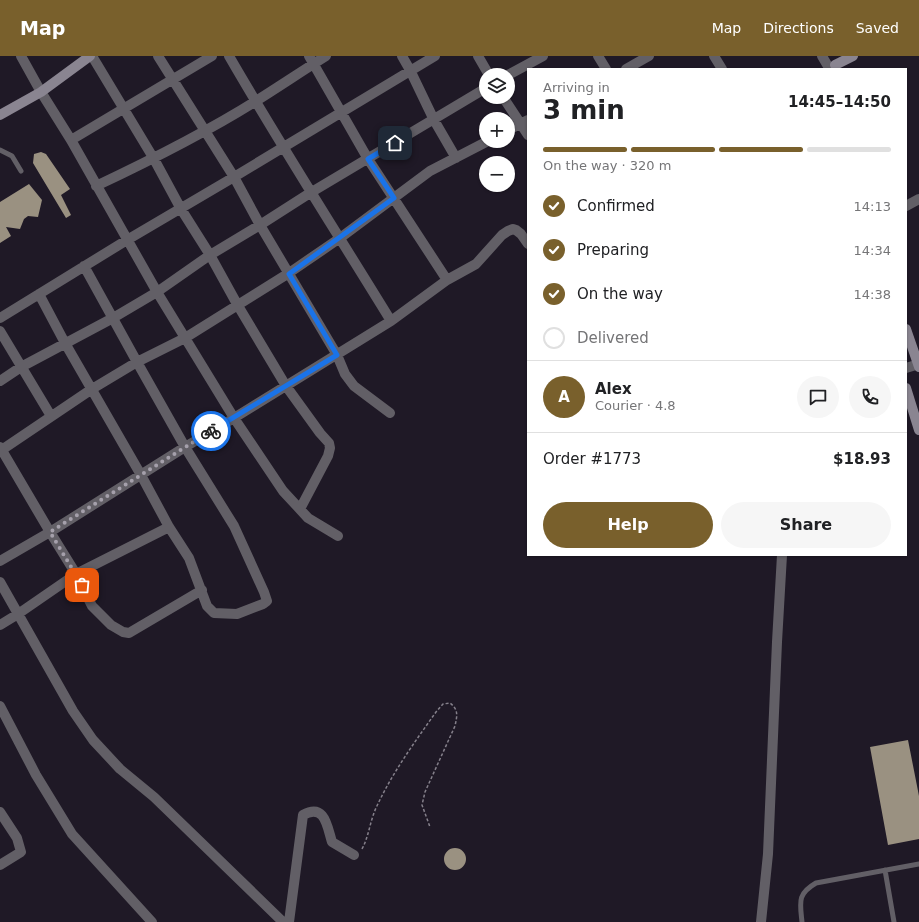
<!DOCTYPE html>
<html lang="en">
<head>
<meta charset="utf-8">
<style>
  :root { --surface:#fff; --page:#f6f6f6; --text:#202124; --muted:#757577; --line:#e0e0e0; --accent:#79602c }
  body { margin:0; font-family:"DejaVu Sans",sans-serif; background:var(--page); color:var(--text); height:100vh; display:flex; flex-direction:column; font-size:15px; white-space:nowrap }
  * { box-sizing:border-box; margin:0 }
  p { font-size:13px; color:var(--muted) }
  .icon { flex:none; width:22px; height:22px; fill:none; stroke:currentColor; stroke-width:2; stroke-linecap:round; stroke-linejoin:round }
  .map { position:relative; flex:1; overflow:hidden }
  .side { position:absolute; left:527px; top:12px; width:380px; height:488px; display:flex; flex-direction:column; background:var(--surface); border-radius:0px; box-shadow:0 1px 3px #0004 }
  .side>* { flex:none }
  .controls { position:absolute; left:479px; top:12px; display:grid; gap:8px }
  .controls a { display:grid; place-items:center; width:36px; height:36px; border-radius:50%; background:var(--surface); box-shadow:0 1px 3px #0004; font-size:20px }
  .pin { position:absolute; display:grid; place-items:center; width:34px; height:34px; color:#fff; margin:-17px; border-radius:8px; box-shadow:0 2px 6px #0006 }
  .courier { position:absolute; display:grid; place-items:center; width:40px; height:40px; margin:-20px; border:3px solid #1a73e8; border-radius:50%; background:#fff; color:#222; box-shadow:0 1px 5px #0007 }
  .summary em { font-style:normal; font-weight:700 }
  .summary div { display:flex; flex-direction:column-reverse }
  .summary { display:flex; align-items:center; justify-content:space-between; height:68px; padding:0 16px }
  h1 { font-size:26px; font-weight:700; line-height:30px }
  .bar { display:grid; grid-template-columns:repeat(4,1fr); gap:6px 4px; align-content:center; height:48px; padding:0 16px }
  .bar i { height:5px; border-radius:3px; background:var(--line) }
  .bar .active { background:var(--accent) }
  .bar p { grid-column:span 4 }
  .line { display:flex; align-items:center; gap:10px; padding:0 16px; border-top:1px solid var(--line) }
  .line div { flex:1 }
  .round { display:grid; place-items:center; flex:none; width:42px; height:42px; border-radius:21px; background:var(--page) }
  ol { padding:0 16px; list-style:none }
  li { display:flex; align-items:center; gap:12px; height:44px }
  li p { margin-inline-start:auto }
  li .icon { padding:4px; border-radius:50%; background:var(--accent); color:#fff; stroke-width:4 }
  li:last-child { color:var(--muted) }
  li i { width:22px; height:22px; border:2px solid var(--line); border-radius:50% }
  .button { display:flex; gap:8px; margin-top:auto; padding:8px 16px }
  .button a { flex:1; height:46px; border-radius:24px; background:var(--accent); color:#fff; font-size:16px; font-weight:700; line-height:46px; text-align:center }
  .button a+a { background:var(--page); color:var(--text) }
  header { display:flex; align-items:center; gap:24px; box-sizing:border-box; height:56px; padding:0 20px; background:var(--accent); color:#fff }
  header strong { font-size:19px }
  nav { display:flex; gap:22px; margin-inline-start:auto; font-size:14px }
  .map>svg:first-child { display:block }
  .building { fill:#9a9181 }
  .lines { fill:none; stroke-linecap:round; stroke-linejoin:round }
  .path { stroke:#85808b; stroke-width:1.5; stroke-dasharray:3 2; stroke-linecap:butt }
  .lane { stroke:#625f66; stroke-width:5 }
  .street { stroke:#625f66; stroke-width:10 }
  .secondary { stroke:#8a8591; stroke-width:10 }
  .done { stroke:#a5a0ab; stroke-width:4; stroke-dasharray:0 7.2 }
  .route { stroke:#1a73e8; stroke-width:5 }
</style>
</head>
<body>
<header>
<strong>Map</strong>
<nav><a>Map</a><a>Directions</a><a>Saved</a></nav>
</header>
<div class="map">
<svg width="919" height="866" viewBox="0 0 919 866">
  <rect width="100%" height="100%" fill="#1f1926"/>
  <path class="building" d="M 41,96 L 46,98 L 70,133 L 61,139 L 71,159 L 66,162 L 33,107 L 34,98 Z
    M 29,128 L 42,144 L 38,161 L 28,160 L 24,163 L 20,173 L 6,171 L 11,180 L 0,187 L 0,146 Z
    M 908,684 L 919,740 L 919,783 L 888,789 L 870,691 Z
    M444 803a11 11 0 1 1 22 0a11 11 0 1 1-22 0Z"/>
  <g class="lines">
    <path class="path" d="M 362,793 C 369,780 370,765 376,752 C 392,717 414,687 436,656 L 443,648 L 450,647 C 459,654 457,660 455,670 L 425,736 L 422,749 L 430,771"/>
    <path class="lane" d="M 0,94 L 12,100 L 21,115
      M 885,814 L 894,866
      M 802,866 C 800,846 797,838 816,827 L 919,808"/>
    <path class="street" d="M 21,0 L 41,36 L 71,84 L 157,236 L 234,362 L 283,435 L 308,462 L 338,480
      M 92,0 L 154,103 L 181,153 L 210,199 L 237,248 L 286,330 L 320,377 L 329,387 L 330,392 L 328,400 L 300,453
      M 158,0 L 234,121 L 260,169 L 337,299 L 345,318 L 354,330 L 390,357
      M 229,0 C 281,90 337,177 391,265
      M 309,0 L 368,103 L 447,224
      M 402,0 L 410,14 L 434,64 L 456,102
      M 478,0 L 489,19
      M 598,0 L 606,13
      M 714,0 L 722,13
      M 822,0 L 829,12
      M 626,13 L 649,0
      M 508,19 L 543,0
      M 503,41 L 528,79
      M 508,74 L 528,64
      M 71,84 L 212,0
      M 96,130 C 151,104 205,77 256,45 C 280,30 302,15 326,0
      M 906,150 L 919,143
      M 39,238 L 65,287 L 141,419 L 169,471 L 189,502 L 207,550 L 214,557 L 237,558 L 263,548 L 267,545 L 264,536 L 234,470 L 185,391 L 137,306 L 84,210
      M 0,262 L 127,184 L 234,121 L 435,0
      M 0,275 L 51,360
      M 906,312 L 919,308
      M 0,325 L 21,311 L 113,262 L 157,236 L 210,199 L 260,169 L 310,137 L 486,32
      M 0,391 L 50,476 L 76,518 L 92,550 L 111,569 L 123,576 L 129,577 L 202,534
      M 0,395 L 92,333 L 137,306 L 185,282 L 289,217 L 340,182 L 430,115 L 488,85
      M 0,505 L 50,476 L 185,391 L 234,362 L 391,265 L 447,224 L 476,208 L 502,179 L 508,175 L 513,173 L 516,174 L 521,178 L 528,188
      M 0,526 L 73,655 L 93,684 L 120,713 L 154,741 L 283,866
      M 0,569 L 18,558 L 76,518 L 169,471
      M 0,650 L 36,719 L 72,778 L 152,866
      M 0,756 L 17,782 L 21,796 L 0,809
      M 289,866 L 303,759 C 325,747 327,770 332,786 L 354,799
      M 761,866 L 768,798 L 777,586 L 782,499"/>
    <path class="secondary" d="M 835,9 L 853,0
      M 0,59 L 41,36 L 90,0
      M 906,273 L 919,311
      M 906,332 L 919,374"/>
  </g>
  <g class="lines">
    <path class="done" d="M 82,529 L 50,476 L 211,375"/>
    <path class="route" d="M 211,375 L 337,299 L 289,218 L 394,142 L 368,103 L 395,87"/>
  </g>
</svg>
<div class="controls">
<a><svg class="icon" aria-label="layers" viewBox="0 0 24 24"><path d="M12 4l9 5-9 5-9-5zM3 14l9 5 9-5"/></svg></a>
<a>+</a>
<a>−</a>
</div>
<div class="pin" style="left:82px;top:529px;background:#ea580c"><svg class="icon" aria-label="bag" viewBox="0 0 24 24"><path d="M5 8h14l-1 12H6zM9 8a3 3 0 0 1 6 0"/></svg></div>
<div class="pin" style="left:395px;top:87px;background:#1f2937"><svg class="icon" aria-label="home" viewBox="0 0 24 24"><path d="M3 11l9-7 9 7M6 9v11h12V9"/></svg></div>
<div class="courier" style="left:211px;top:375px"><svg class="icon" aria-label="bike" viewBox="0 0 24 24"><circle cx="6" cy="16" r="4"/><circle cx="18" cy="16" r="4"/><path d="M6 16l4-8h5l3 8M10 8l3 8H6M13 5h3"/></svg></div>
<section class="side">
<div class="summary"><div><h1>3 min</h1><p>Arriving in</p></div><em>14:45–14:50</em></div>
<div class="bar"><i class="active"></i><i class="active"></i><i class="active"></i><i></i><p>On the way · 320 m</p></div>
<ol>
<li><svg class="icon" aria-label="check" viewBox="0 0 24 24"><path d="M5 12l5 5 9-10"/></svg>Confirmed<p>14:13</p></li>
<li><svg class="icon" aria-label="check" viewBox="0 0 24 24"><path d="M5 12l5 5 9-10"/></svg>Preparing<p>14:34</p></li>
<li><svg class="icon" aria-label="check" viewBox="0 0 24 24"><path d="M5 12l5 5 9-10"/></svg>On the way<p>14:38</p></li>
<li><i></i>Delivered</li>
</ol>
<div class="line" style="height:72px"><b class="round" style="background:var(--accent);color:#fff">A</b><div><b>Alex</b><p>Courier · 4.8</p></div><a class="round"><svg class="icon" aria-label="chat" viewBox="0 0 24 24"><path d="M4 5h16v11H9l-5 4z"/></svg></a><a class="round"><svg class="icon" aria-label="phone" viewBox="0 0 24 24"><path d="M5 4h4l2 5-3 2q2 4 5 5l2-3 5 2v4C11 20 4 13 5 4z"/></svg></a></div>
<div class="line" style="height:52px"><div>Order #1773</div><b>$18.93</b></div>
<div class="button"><a>Help</a><a>Share</a></div>
</section>
</div>
</body>
</html>
